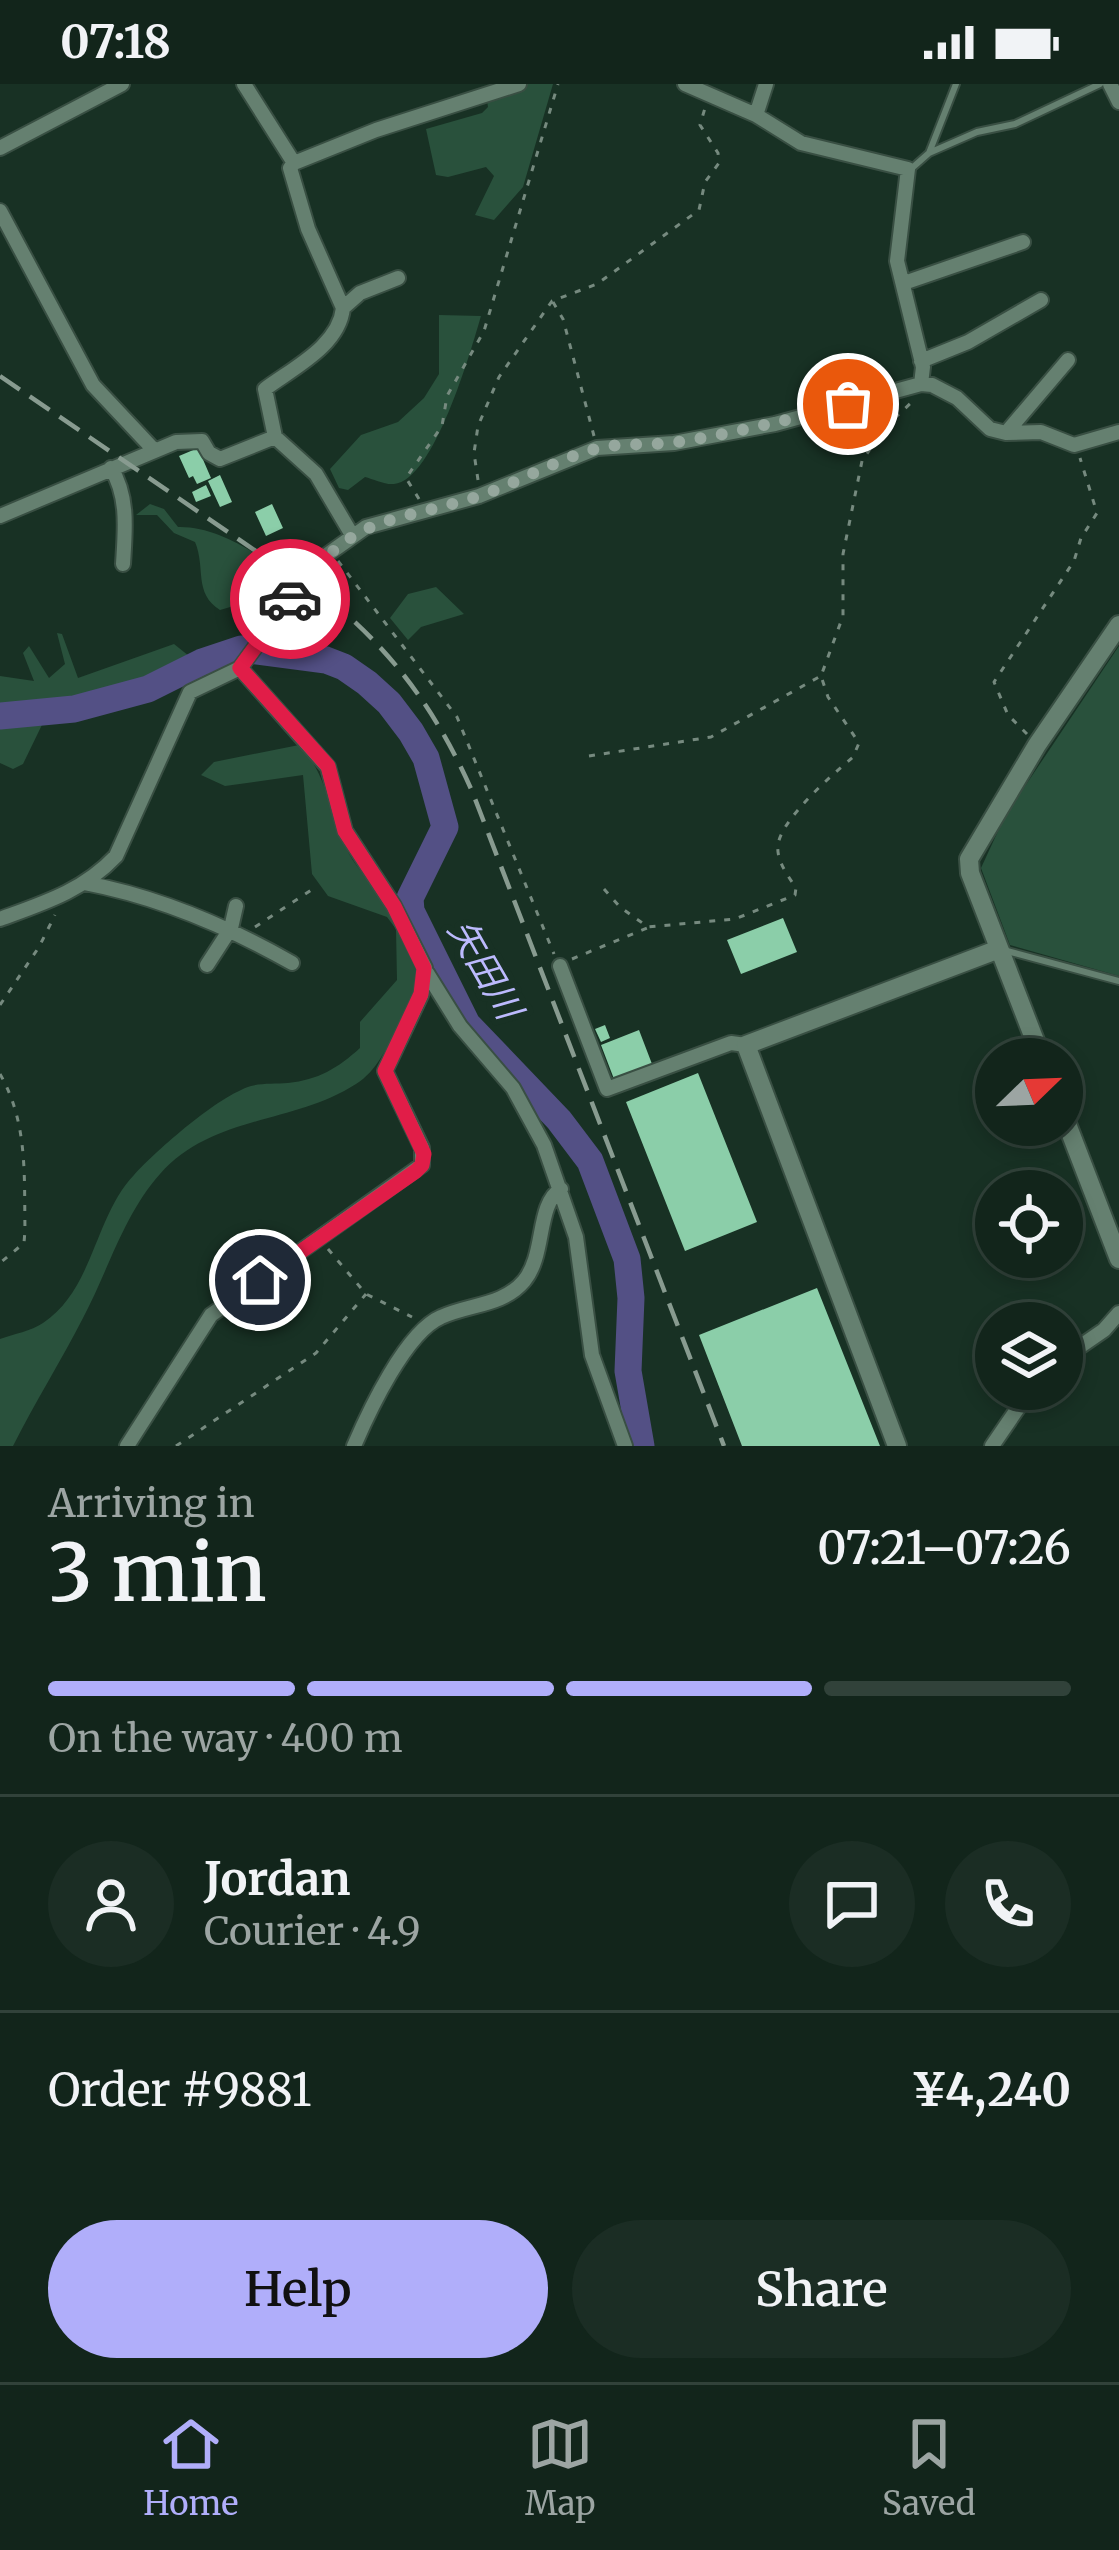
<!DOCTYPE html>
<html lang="en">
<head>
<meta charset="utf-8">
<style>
  :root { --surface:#12251b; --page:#1b2d24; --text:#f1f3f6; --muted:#9ca5a3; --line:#31423a; --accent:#b0aefa }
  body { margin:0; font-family:Merriweather,"Noto Sans JP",serif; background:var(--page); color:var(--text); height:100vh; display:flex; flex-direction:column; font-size:45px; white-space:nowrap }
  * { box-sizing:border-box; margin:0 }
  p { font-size:39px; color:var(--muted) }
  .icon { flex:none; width:66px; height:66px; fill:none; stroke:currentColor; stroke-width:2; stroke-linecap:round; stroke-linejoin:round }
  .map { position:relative; height:1362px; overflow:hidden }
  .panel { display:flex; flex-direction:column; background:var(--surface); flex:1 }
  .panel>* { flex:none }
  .needle { width:78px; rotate:67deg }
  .fabs { position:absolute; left:975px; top:954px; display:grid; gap:24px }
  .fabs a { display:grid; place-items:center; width:108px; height:108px; border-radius:50%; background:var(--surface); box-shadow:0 6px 18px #0003,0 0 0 3px var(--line); font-size:60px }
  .pin { position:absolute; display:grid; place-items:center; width:102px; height:102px; color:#fff; margin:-51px; border:6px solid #fff; border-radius:50%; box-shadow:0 3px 12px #0007 }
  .courier { position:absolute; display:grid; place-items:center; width:120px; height:120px; margin:-60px; border:9px solid #e11d48; border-radius:50%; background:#fff; color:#222; box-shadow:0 3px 15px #0007 }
  .summary em { font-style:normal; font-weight:600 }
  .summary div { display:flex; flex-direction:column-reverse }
  .summary { display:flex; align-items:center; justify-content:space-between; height:204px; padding:0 48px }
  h1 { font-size:78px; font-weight:600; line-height:90px }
  .bar { display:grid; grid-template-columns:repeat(4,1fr); gap:18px 12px; align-content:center; height:144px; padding:0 48px }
  .bar i { height:15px; border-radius:9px; background:var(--line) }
  .bar .current { background:var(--accent) }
  .bar p { grid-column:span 4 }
  .line { display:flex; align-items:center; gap:30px; padding:0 48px; border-top:3px solid var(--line) }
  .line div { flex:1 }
  .round { display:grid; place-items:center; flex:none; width:126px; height:126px; border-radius:63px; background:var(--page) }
  .primary-button { display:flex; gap:24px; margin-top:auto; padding:24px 48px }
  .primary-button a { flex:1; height:138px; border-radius:72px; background:var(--accent); color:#111; font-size:48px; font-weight:600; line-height:138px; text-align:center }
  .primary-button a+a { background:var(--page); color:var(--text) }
  .status { display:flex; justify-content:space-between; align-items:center; height:84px; padding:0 60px; background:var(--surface); direction:ltr }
  .status svg { height:33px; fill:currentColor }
  .dock { display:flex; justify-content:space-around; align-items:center; height:168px; border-top:3px solid var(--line); background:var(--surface); font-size:33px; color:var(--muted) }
  .dock a { display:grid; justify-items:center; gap:6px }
  .dock .current { color:var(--accent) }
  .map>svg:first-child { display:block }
  .green { fill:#29513c }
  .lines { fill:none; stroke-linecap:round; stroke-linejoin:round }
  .river { stroke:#535085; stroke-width:27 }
  .building { fill:#8bcea9 }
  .lane-casing { stroke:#394f43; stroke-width:10 }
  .street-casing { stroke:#394f43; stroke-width:18 }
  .secondary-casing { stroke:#394f43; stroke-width:22 }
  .path { stroke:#768a7f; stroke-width:3; stroke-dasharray:6 9; stroke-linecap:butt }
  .lane { stroke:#658070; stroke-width:6 }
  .street { stroke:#658070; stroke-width:14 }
  .secondary { stroke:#658070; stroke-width:18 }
  .rail { stroke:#889b90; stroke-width:4.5; stroke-dasharray:24 12; stroke-linecap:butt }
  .done { stroke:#95a79d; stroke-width:12; stroke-dasharray:0 21.6 }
  .route { stroke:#e11d48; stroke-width:15 }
  .labels { text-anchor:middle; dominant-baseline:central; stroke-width:12; stroke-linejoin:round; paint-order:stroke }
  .water-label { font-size:36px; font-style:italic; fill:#bcbafd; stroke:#183124 }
</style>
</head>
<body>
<div class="status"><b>07:18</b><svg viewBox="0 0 49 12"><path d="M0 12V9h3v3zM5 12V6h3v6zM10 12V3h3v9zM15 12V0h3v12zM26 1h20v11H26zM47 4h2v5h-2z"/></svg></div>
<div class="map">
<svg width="1119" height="1362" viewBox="0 0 1119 1362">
  <rect width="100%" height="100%" fill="#183124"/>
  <path class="green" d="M 506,0 L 553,0 L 523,103 L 494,136 L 475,131 L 494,92 L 486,83 L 448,93 L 436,91 L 426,45 L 482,29 L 488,23 L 485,3 Z
    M 439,231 L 481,232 C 471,266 434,397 394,400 C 385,401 373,395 365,393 L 348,406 L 339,404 L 330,385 L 361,351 L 398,338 L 424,314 L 439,290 Z
    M 150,420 L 164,425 L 178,443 C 222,442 262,475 299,497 L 280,519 L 268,512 L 220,526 C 193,509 206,484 195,458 L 174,449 L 157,431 L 136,431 Z
    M 436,503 L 464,530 L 421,543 L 408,556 L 390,534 L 408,510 Z
    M 57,549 L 62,550 L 78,594 L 174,560 L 194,576 L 150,596 L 54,616 L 23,680 L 13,685 L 0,679 L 0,592 L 34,597 L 23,569 L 29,562 L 49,594 L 65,580 Z
    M 1119,562 L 1119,892 L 1010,861 L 981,784 L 1005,732 Z
    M 299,661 C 332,693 329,744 357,782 C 378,811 418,853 417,891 C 417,910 406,926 398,942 C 387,963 377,987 356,1000 C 294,1040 212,1031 160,1090 C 124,1130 108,1187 83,1234 C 61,1277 35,1318 13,1362 L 0,1362 L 0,1255 C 14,1250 31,1247 43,1239 C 94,1205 94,1133 134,1091 C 158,1065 218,1012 251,1002 C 262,999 276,1000 288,999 C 318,996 338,984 360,964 L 360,938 L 397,896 L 396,845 L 387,833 L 328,812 L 312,790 L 303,691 L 225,702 L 201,691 L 214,678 Z"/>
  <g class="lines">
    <path class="river" d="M 0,632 L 74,625 L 148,605 L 202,578 L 241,565 L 326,576 L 344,583 L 367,599 L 389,619 L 411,648 L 426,674 L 445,743 L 410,814 L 411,827 L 467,940 L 559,1036 L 590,1077 L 627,1175 L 631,1214 L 628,1287 L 641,1362"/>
  </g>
  <path class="building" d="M 198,364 L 211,394 L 197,400 L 193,392 L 189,394 L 179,372 Z
    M 220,391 L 232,418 L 220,423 L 208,397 Z
    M 206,401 L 211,412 L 196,418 L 192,408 Z
    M 272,420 L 283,444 L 266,452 L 255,428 Z
    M 783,834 L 797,868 L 741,890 L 727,856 Z
    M 605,941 L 610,954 L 601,958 L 595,945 Z
    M 639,946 L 652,980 L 614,995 L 601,961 Z
    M 698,989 L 757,1138 L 685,1167 L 626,1018 Z
    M 817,1204 L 880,1362 L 742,1362 L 699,1251 Z"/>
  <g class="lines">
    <defs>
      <path id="lane" d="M 929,69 L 977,48 L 1015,40 L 1100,0
        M 912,84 L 929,69 L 956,0
        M 1007,867 L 1119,897"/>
      <path id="street" d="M 244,0 L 294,79 L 290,84 L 308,145 L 343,224
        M 685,0 L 756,31 L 801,59 L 908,85 L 897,177 L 923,283 L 921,300
        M 1110,0 L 1119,18
        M 756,31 L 766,0
        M 0,64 L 122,0
        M 294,79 L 376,46 L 519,0
        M 0,127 L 93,301 L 154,366
        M 904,199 L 1023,158
        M 921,277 L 968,258 L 1041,216
        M 1006,349 L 1068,276
        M 111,384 C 129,413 125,447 123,480
        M 0,432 L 176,358 L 202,357 L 209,369 L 220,375 L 275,353
        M 352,451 L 316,390 L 275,353 L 265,305 C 293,284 339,262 343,224 L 360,209 L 398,194
        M 85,799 C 159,813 227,842 292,879
        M 0,835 C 44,819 83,807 116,772 L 190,608 L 240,584 L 317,478 L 366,443 L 479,412 L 597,364 L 674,359 L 775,340 L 921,300 L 932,301 L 957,314 L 990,345 L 1006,349 L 1041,348 L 1074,361 L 1119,348
        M 207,881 L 231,844 L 236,822
        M 560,882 L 607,1005 L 731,959 L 746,961
        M 427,889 L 460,942 L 513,1004 L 544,1061 L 576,1153 L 592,1271 L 625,1362
        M 1062,1275 L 1104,1246 L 1119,1229
        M 127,1362 L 211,1231 L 422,1081 L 422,1064 L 385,987 L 421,911 L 425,884 L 394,822 L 345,747 L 328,683 L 240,584
        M 354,1362 C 369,1327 406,1248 441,1233 C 469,1220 503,1222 524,1197 C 546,1171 536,1120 561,1105
        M 992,1362 L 1031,1305"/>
      <path id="secondary" d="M 1042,975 L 970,789 L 969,775 L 1037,661 L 1119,541
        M 1062,1027 L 1119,1175
        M 897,1362 L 746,961 L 999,865"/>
    </defs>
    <use href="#lane" class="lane-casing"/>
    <use href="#street" class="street-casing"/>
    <use href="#secondary" class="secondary-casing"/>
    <path class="path" d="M 553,218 L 563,235 L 594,352
      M 478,396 L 474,369 L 478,342 L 499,293 L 552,217 L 597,200 L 699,126 L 705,98 L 719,79 L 718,69 L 700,41 L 705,24
      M 419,415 L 406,394 L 442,342 L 447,312 L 484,247 L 558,0
      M 338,477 L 457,633 L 554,870
      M 1027,650 L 1008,631 L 994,598 L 1074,477 L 1081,454 L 1097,429 L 1080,374
      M 589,672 L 711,653 L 819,593
      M 604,805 L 620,823 L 648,843 L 735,835 L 795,811 L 796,804 C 788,792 776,776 778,761 C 781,735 833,690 853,673 L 859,659 L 828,613 L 821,592 L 843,532 L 843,470 L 862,377 L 884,344 L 913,317
      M 255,843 L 313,805
      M 572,875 L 647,844
      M 0,921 L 39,863 L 55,831
      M 0,990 C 28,1039 24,1091 25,1146 L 24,1159 L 0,1179
      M 328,1165 L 366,1210 L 412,1233
      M 176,1362 L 316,1269 L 366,1210"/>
    <use href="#lane" class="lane"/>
    <use href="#street" class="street"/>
    <use href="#secondary" class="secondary"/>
    <path class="rail" d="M 0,292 L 339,524 C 400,576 440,635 472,707 L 724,1362"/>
  </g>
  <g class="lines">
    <path class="done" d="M 290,515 C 355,429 382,442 476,413 C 517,400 554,376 595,365 C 621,358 651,362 678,358 C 735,349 792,335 848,320"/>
    <path class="route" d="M 260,1196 L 416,1087 L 422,1081 L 424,1070 L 385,987 L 421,910 L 424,884 L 394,822 L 345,747 L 328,682 L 240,584 L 290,515"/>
  </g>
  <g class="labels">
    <g class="water-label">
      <text transform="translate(485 885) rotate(60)">矢田川</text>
    </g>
  </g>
</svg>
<div class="fabs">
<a><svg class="needle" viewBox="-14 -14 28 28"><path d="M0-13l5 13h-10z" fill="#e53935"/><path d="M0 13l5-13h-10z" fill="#9ca5a3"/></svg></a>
<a><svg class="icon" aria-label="locate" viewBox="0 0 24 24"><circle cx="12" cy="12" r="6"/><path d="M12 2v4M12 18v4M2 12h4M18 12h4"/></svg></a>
<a><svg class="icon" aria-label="layers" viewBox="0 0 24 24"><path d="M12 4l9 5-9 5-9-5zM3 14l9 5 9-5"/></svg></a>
</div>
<div class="pin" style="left:848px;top:320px;background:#ea580c"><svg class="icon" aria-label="bag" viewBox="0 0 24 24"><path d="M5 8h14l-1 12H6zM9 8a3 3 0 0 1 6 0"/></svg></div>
<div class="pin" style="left:260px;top:1196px;background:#1f2937"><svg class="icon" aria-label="home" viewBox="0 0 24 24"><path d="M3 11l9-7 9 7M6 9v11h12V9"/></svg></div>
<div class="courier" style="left:290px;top:515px"><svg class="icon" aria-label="car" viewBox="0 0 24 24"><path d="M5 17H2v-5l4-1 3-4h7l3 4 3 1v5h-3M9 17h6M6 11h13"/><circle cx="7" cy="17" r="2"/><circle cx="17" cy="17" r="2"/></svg></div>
</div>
<section class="panel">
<div class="summary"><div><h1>3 min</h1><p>Arriving in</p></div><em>07:21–07:26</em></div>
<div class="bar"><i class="current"></i><i class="current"></i><i class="current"></i><i></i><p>On the way · 400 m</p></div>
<div class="line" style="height:216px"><a class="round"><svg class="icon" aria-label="person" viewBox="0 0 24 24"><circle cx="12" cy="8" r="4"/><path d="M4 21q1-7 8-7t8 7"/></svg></a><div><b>Jordan</b><p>Courier · 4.9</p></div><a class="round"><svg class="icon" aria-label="chat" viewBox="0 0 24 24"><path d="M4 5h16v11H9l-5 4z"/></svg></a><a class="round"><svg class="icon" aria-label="phone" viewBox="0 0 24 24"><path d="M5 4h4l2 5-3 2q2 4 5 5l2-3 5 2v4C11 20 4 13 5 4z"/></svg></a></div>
<div class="line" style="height:156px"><div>Order #9881</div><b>¥4,240</b></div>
<div class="primary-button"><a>Help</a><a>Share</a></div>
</section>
<nav class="dock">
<a class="current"><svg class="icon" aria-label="home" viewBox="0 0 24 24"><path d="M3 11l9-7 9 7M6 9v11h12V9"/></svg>Home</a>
<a><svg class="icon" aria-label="map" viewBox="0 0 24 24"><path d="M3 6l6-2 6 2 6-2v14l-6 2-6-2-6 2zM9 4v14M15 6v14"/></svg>Map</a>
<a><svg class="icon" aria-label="saved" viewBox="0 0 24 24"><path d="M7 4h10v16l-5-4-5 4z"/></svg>Saved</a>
</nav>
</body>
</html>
